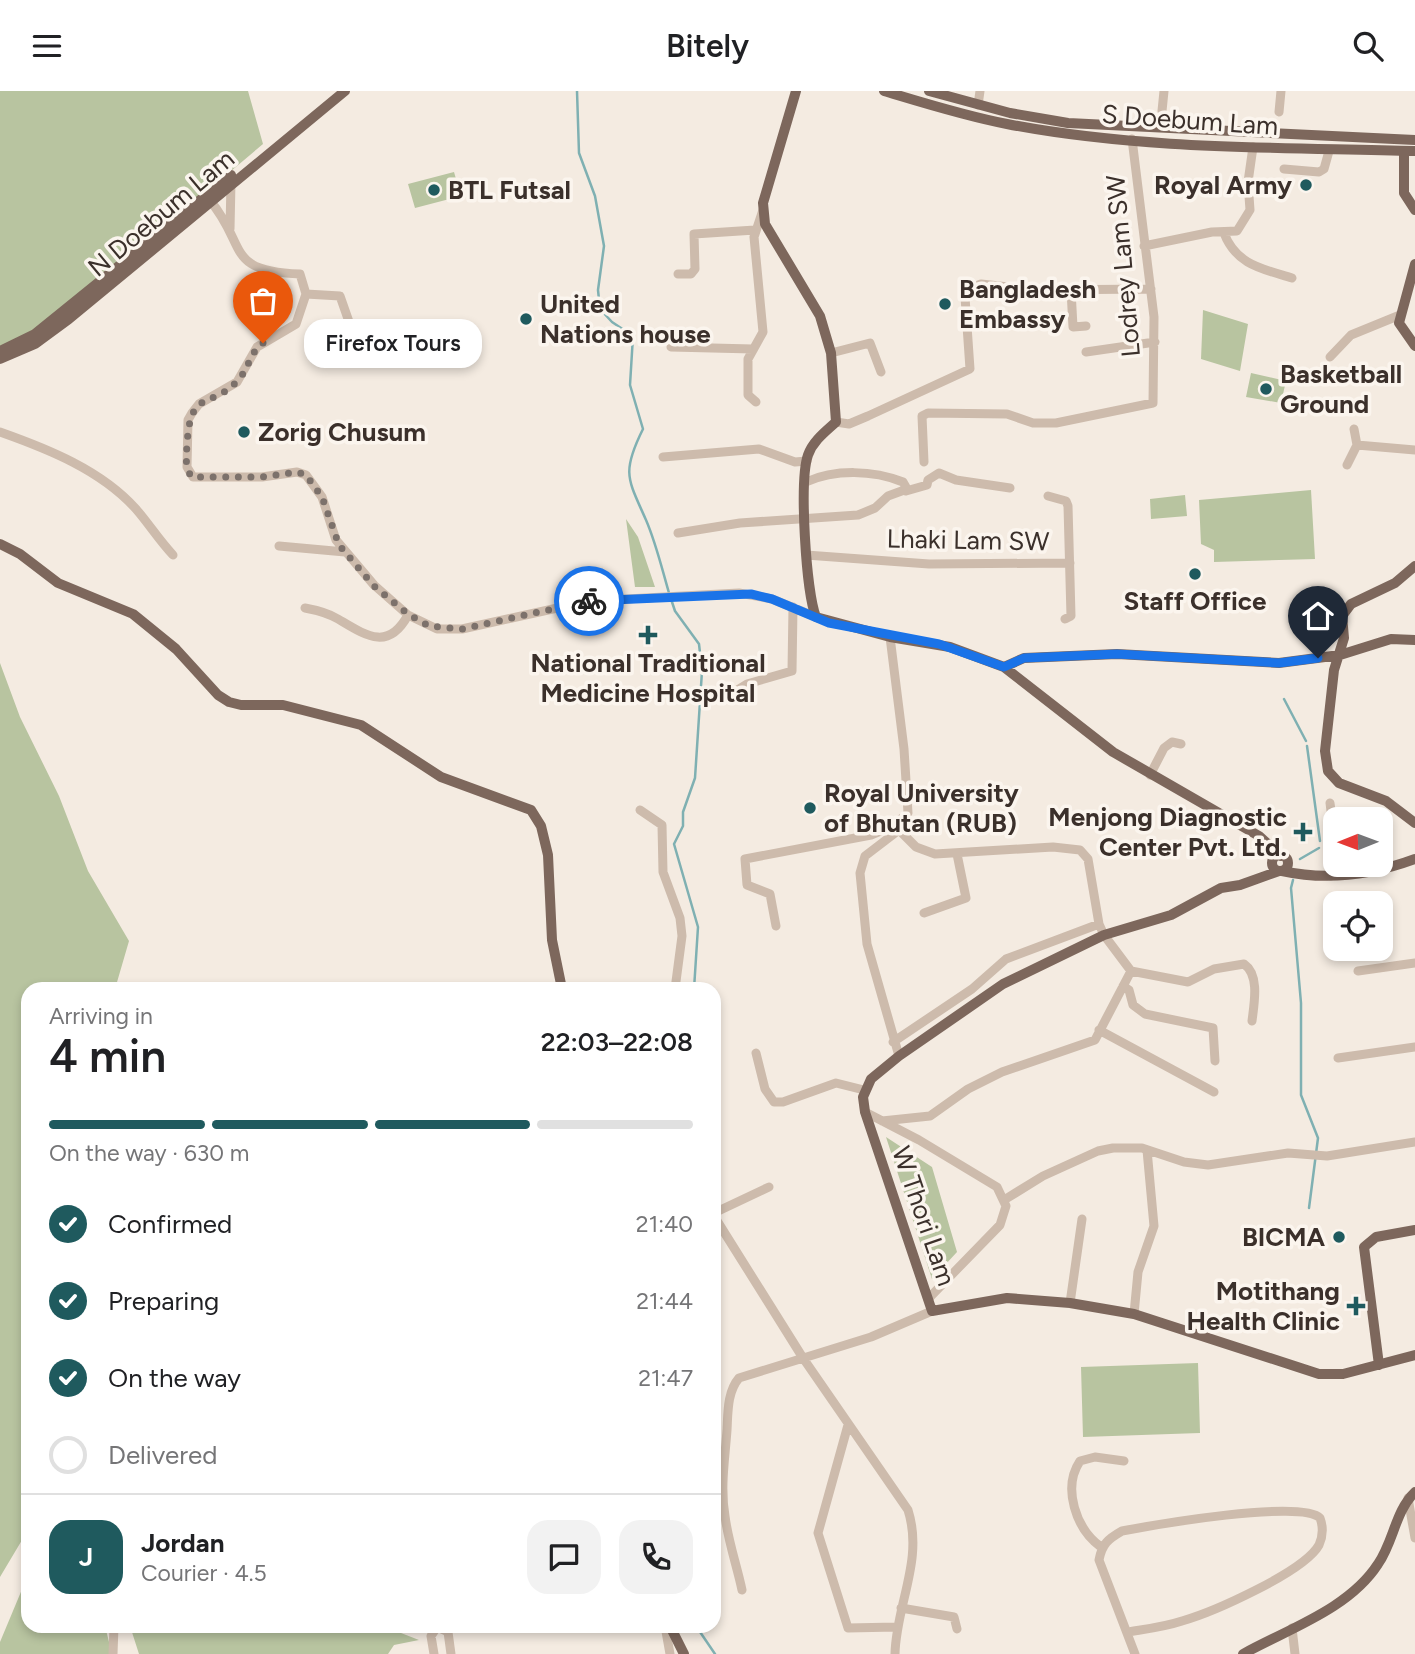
<!DOCTYPE html>
<html lang="en">
<head>
<meta charset="utf-8">
<style>
  :root { --surface:#fff; --page:#f2f2f2; --text:#202124; --muted:#757577; --line:#e0e0e0; --accent:#1f5a5e }
  body { margin:0; font-family:Figtree,sans-serif; background:var(--page); color:var(--text); height:100vh; display:flex; flex-direction:column; font-size:26px; white-space:nowrap }
  * { box-sizing:border-box; margin:0 }
  p { font-size:23px; color:var(--muted) }
  .icon { flex:none; width:38px; height:38px; fill:none; stroke:currentColor; stroke-width:2; stroke-linecap:round; stroke-linejoin:round }
  .map { position:relative; flex:1; overflow:hidden }
  .sheet { position:absolute; left:21px; top:891px; width:700px; height:651px; display:flex; flex-direction:column; background:var(--surface); border-radius:21px; box-shadow:0 4px 10px #0003 }
  .sheet>* { flex:none }
  .needle { width:46px; rotate:269deg }
  .controls { position:absolute; left:1323px; top:716px; display:grid; gap:14px }
  .controls a { display:grid; place-items:center; width:70px; height:70px; border-radius:14px; background:var(--surface); box-shadow:0 4px 10px #0003; font-size:35px }
  .pin { position:absolute; display:grid; place-items:center; width:60px; height:60px; color:#fff; margin:-72px -30px; border-radius:50% 50% 50% 0; rotate:-45deg; box-shadow:0 0 7px #0007 }
  .pin .icon { rotate:45deg }
  .courier { position:absolute; display:grid; place-items:center; width:70px; height:70px; margin:-35px; border:5px solid #1a73e8; border-radius:50%; background:#fff; color:#222; box-shadow:0 2px 9px #0007 }
  .bubble { position:absolute; height:49px; border-radius:21px; background:var(--surface); box-shadow:0 4px 10px #0003; font-size:23px; font-weight:600; line-height:49px; text-align:center }
  .headline em { font-style:normal; font-weight:600 }
  .headline div { display:flex; flex-direction:column-reverse }
  .headline { display:flex; align-items:center; justify-content:space-between; height:119px; padding:0 28px }
  h1 { font-size:46px; font-weight:600; line-height:52px }
  .bar { display:grid; grid-template-columns:repeat(4,1fr); gap:10px 7px; align-content:center; height:84px; padding:0 28px }
  .bar i { height:9px; border-radius:5px; background:var(--line) }
  .bar .selected { background:var(--accent) }
  .bar p { grid-column:span 4 }
  .line { display:flex; align-items:center; gap:18px; padding:0 28px; border-top:2px solid var(--line) }
  .line div { flex:1 }
  .round { display:grid; place-items:center; flex:none; width:74px; height:74px; border-radius:21px; background:var(--page) }
  ol { padding:0 28px; list-style:none }
  li { display:flex; align-items:center; gap:21px; height:77px }
  li p { margin-inline-start:auto }
  li .icon { padding:7px; border-radius:50%; background:var(--accent); color:#fff; stroke-width:4 }
  li:last-child { color:var(--muted) }
  li i { width:38px; height:38px; border:4px solid var(--line); border-radius:50% }
  header { display:flex; justify-content:space-between; align-items:center; height:91px; padding:0 28px; background:var(--surface); font-size:32px; font-weight:600 }
  .map>svg:first-child { display:block }
  .green { fill:#b8c4a0 }
  .lines { fill:none; stroke-linecap:round; stroke-linejoin:round }
  .stream { stroke:#7fb0b2; stroke-width:2.5 }
  .minor { stroke:#cdbbac; stroke-width:9 }
  .major { stroke:#7d675c; stroke-width:10 }
  .done { stroke:#7c716b; stroke-width:7; stroke-dasharray:0 12.6 }
  .route { stroke:#1a73e8; stroke-width:9 }
  .poi-dot { fill:#1f5a5e; stroke:#fbf5ee; stroke-width:2.5 }
  .labels { text-anchor:middle; dominant-baseline:central; stroke-width:7; stroke-linejoin:round; paint-order:stroke }
  .street-label { font-size:26px; fill:#3b302b; stroke:#fbf5ee }
  .poi-label { font-size:26px; font-weight:bold; fill:#3b302b; stroke:#fbf5ee; text-anchor:start }
</style>
</head>
<body>
<header><svg class="icon" aria-label="menu" viewBox="0 0 24 24"><path d="M4 6h16M4 12h16M4 18h16"/></svg>Bitely<svg class="icon" aria-label="search" viewBox="0 0 24 24"><circle cx="10" cy="10" r="6"/><path d="M15 15l6 6"/></svg></header>
<div class="map">
<svg width="1415" height="1563" viewBox="0 0 1415 1563">
  <rect width="100%" height="100%" fill="#f4ebe1"/>
  <path class="green" d="M 0,0 L 248,0 L 263,53 L 42,239 L 0,261 Z
    M 454,81 L 461,105 L 415,117 L 408,93 Z
    M 1203,219 L 1248,233 L 1240,280 L 1201,268 Z
    M 1251,282 L 1286,290 L 1281,312 L 1246,306 Z
    M 1311,399 L 1315,468 L 1214,471 L 1214,459 L 1201,453 L 1199,409 Z
    M 1185,404 L 1187,425 L 1151,428 L 1150,408 Z
    M 626,428 L 638,446 L 655,496 L 635,496 Z
    M 0,572 L 20,626 L 59,705 L 88,780 L 129,850 L 115,898 L 28,898 L 28,1439 L 0,1486 Z
    M 886,1046 L 932,1076 L 957,1161 L 932,1188 Z
    M 1198,1272 L 1200,1342 L 1083,1346 L 1081,1276 Z
    M 28,1484 L 28,1535 L 105,1535 L 112,1563 L 0,1563 L 0,1551 Z
    M 130,1535 L 383,1535 L 419,1549 L 394,1554 L 388,1563 L 139,1563 Z"/>
  <g class="lines">
    <path class="stream" d="M 577,0 L 579,62 L 595,105 L 604,155 L 598,199 L 600,218 L 612,231 L 633,245 L 630,294 L 643,338 C 621,382 628,388 646,429 C 656,452 662,478 669,502
      M 671,508 L 675,520 L 699,553 L 702,580 L 695,687 L 683,721 L 683,735 L 674,753 L 698,836 L 694,898
      M 1284,608 L 1306,650
      M 1307,655 L 1320,750
      M 1300,768 L 1319,757
      M 1293,789 L 1291,797 L 1301,912 L 1301,1004 L 1318,1047 L 1309,1117
      M 696,1535 L 715,1563"/>
    <path class="minor" d="M 978,14 L 980,0
      M 1162,20 L 1164,0
      M 1279,21 L 1281,0
      M 1284,78 L 1319,81 L 1324,78 L 1329,60
      M 208,107 C 249,155 223,180 300,183 L 306,203 L 296,233 L 257,256 L 237,291 L 199,313 L 192,322 L 188,329 L 187,376 L 193,386 L 262,386 L 297,381 L 306,384 L 322,406 L 336,449 L 374,494 L 408,524 L 437,538 L 462,538 L 589,510 L 739,502 L 772,508 L 816,526
      M 230,138 L 231,91
      M 1224,142 C 1236,174 1263,178 1292,187
      M 1144,155 L 1212,141 L 1237,140 L 1250,119 L 1248,91 L 1253,56
      M 678,183 L 691,183 L 695,178 L 694,143 L 755,139
      M 1071,199 L 1073,236 L 1086,235
      M 306,203 L 340,205 L 354,245 L 370,252 L 404,252
      M 671,256 L 753,258
      M 1086,261 L 1155,251
      M 831,262 L 870,252 L 881,281
      M 1330,266 L 1351,244 L 1400,224
      M 756,311 L 748,304 L 748,268 L 763,241 L 754,146 L 763,119
      M 836,331 L 849,333 L 868,325 L 970,278 L 965,206 L 968,198 L 981,193 L 1036,199 L 1151,198
      M 1354,338 L 1357,354
      M 0,341 C 48,358 101,379 136,418 C 149,433 159,449 173,464
      M 663,366 L 759,358 L 795,371 L 807,370
      M 924,371 L 922,325 L 928,322 L 1007,323 L 1033,332 L 1056,332 L 1153,312 L 1154,226 L 1132,48
      M 1347,374 L 1357,354 L 1415,359
      M 906,400 L 927,394 L 928,389 L 939,382 L 956,389 L 1010,397
      M 1048,405 L 1066,410 L 1068,415 L 1071,525 L 1065,528
      M 678,442 L 740,432 L 858,424 L 875,417 L 888,405 L 907,398 L 903,391 C 873,379 835,378 806,391
      M 279,455 L 345,461
      M 806,464 L 929,473 L 1070,472
      M 305,517 C 316,519 328,522 338,528 C 365,544 388,561 408,524
      M 890,546 L 904,658 L 908,722 L 899,739 L 865,765 L 860,782 L 867,853 L 899,965
      M 726,606 L 747,593 L 792,580 L 793,516
      M 1150,684 L 1164,657 L 1172,651 L 1181,653
      M 1330,712 L 1335,751
      M 640,719 L 662,734 L 663,781 L 680,827 L 682,845 L 675,898
      M 1331,785 L 1335,758
      M 924,822 L 966,807 L 957,763
      M 776,835 L 770,803 L 747,794 L 745,768 L 871,744 L 890,736 L 906,724
      M 1131,880 L 1188,891 L 1214,878 L 1244,873 C 1260,884 1254,913 1252,930
      M 1358,880 L 1415,872
      M 1123,895 L 1129,899 L 1133,914 L 1145,923 L 1213,937 L 1215,970
      M 1099,939 L 1214,1001
      M 893,951 L 972,898 L 1006,868 L 1099,833
      M 756,962 L 765,998 L 774,1011 L 783,1011 L 836,992 L 864,999
      M 1338,967 L 1415,956
      M 865,1021 L 919,1049 L 997,1096 L 1006,1115 L 1000,1134 L 928,1208
      M 882,1030 L 930,1025 L 968,998 L 1002,981 L 1095,949 L 1131,880 L 1104,844 L 1099,833 L 1088,768 L 1080,759 L 1053,756 L 935,763 L 916,756 L 899,739
      M 1004,1109 L 1043,1085 L 1098,1060 L 1113,1057 L 1142,1057 L 1184,1071 L 1208,1074 L 1288,1062 L 1327,1065 L 1415,1051
      M 714,1122 L 769,1096
      M 714,1125 L 803,1267 L 908,1419 C 924,1469 896,1514 895,1563
      M 1070,1212 L 1082,1128
      M 1134,1223 L 1138,1181 L 1154,1135 L 1147,1059
      M 848,1334 L 818,1442 L 848,1537 L 896,1536
      M 1408,1407 L 1415,1447
      M 1101,1456 C 1076,1438 1062,1397 1080,1370 L 1095,1366 L 1124,1370
      M 742,1499 C 737,1475 728,1450 725,1425 C 720,1396 725,1368 727,1339 C 728,1322 727,1301 739,1287 L 871,1246 L 932,1220
      M 901,1517 L 954,1526 L 957,1538
      M 665,1535 L 670,1563
      M 1292,1537 L 1295,1563
      M 1128,1541 C 1146,1538 1164,1536 1182,1530 C 1213,1521 1304,1481 1319,1454 C 1323,1445 1323,1435 1320,1427 C 1302,1408 1153,1434 1122,1440 C 1108,1448 1102,1453 1099,1469 L 1135,1563
      M 113,1563 L 114,1535
      M 434,1563 L 431,1545 L 437,1536 L 448,1541 L 451,1563"/>
    <path class="major" d="M 796,0 L 763,112 L 765,133 L 820,225 L 831,262 L 836,331 C 825,341 813,350 808,364 C 799,390 806,501 816,526 L 890,546 L 950,556 L 1004,576 L 1113,661 L 1259,745 L 1281,765
      M 884,0 C 924,12 965,25 1007,33 C 1141,59 1279,56 1415,60
      M 929,0 L 1010,22 L 1068,32 L 1415,49
      M 1404,60 L 1404,102 L 1415,119
      M 1415,173 L 1399,232 L 1415,255
      M 0,260 L 35,243 L 231,84
      M 0,268 L 35,253 L 69,228 L 345,0
      M 0,453 L 20,463 L 58,492 L 133,523 L 176,558 L 218,604 L 229,611 L 241,614 L 283,614 L 361,634 L 441,686 L 531,719 L 541,735 L 548,764 L 552,849 L 562,898
      M 1415,475 L 1395,492 L 1351,513 L 1342,525 L 1344,547 L 1334,579 L 1325,660 L 1328,680 L 1339,692 L 1386,710 L 1415,732
      M 1004,576 L 1024,567 L 1117,563 L 1279,572 L 1340,564 L 1391,548 L 1415,549
      M1272 772a8 8 0 1 1 16 0a8 8 0 1 1-16 0Z
      M 1279,780 L 1240,794 L 1221,797 L 1171,824 L 1104,844 L 1003,893 L 899,965 L 871,988 L 863,1006 L 865,1021 L 932,1220 L 1007,1207 L 1070,1212 L 1134,1223 L 1319,1283 L 1343,1283 L 1415,1264
      M 1282,780 C 1328,790 1372,784 1415,768
      M 1379,1274 L 1364,1156 L 1376,1146 L 1415,1139
      M 670,1535 L 684,1563
      M 1243,1563 C 1288,1538 1349,1518 1378,1473 C 1394,1450 1395,1420 1415,1401"/>
  </g>
  <g class="lines">
    <path class="done" d="M 263,252 C 250,261 249,277 239,288 C 210,321 190,294 187,355 C 186,366 185,378 192,386 L 262,386 L 297,381 L 306,384 L 322,406 L 339,454 L 374,495 L 408,523 L 429,535 L 462,538 L 589,510"/>
    <path class="route" d="M 589,510 L 751,503 L 772,508 L 829,532 L 939,553 L 1004,576 L 1024,567 L 1117,563 L 1279,572 L 1318,567"/>
  </g>
  <g class="poi-dot">
    <circle cx="1306" cy="94" r="7"/>
    <circle cx="434" cy="99" r="7"/>
    <circle cx="945" cy="213" r="7"/>
    <circle cx="526" cy="228" r="7"/>
    <circle cx="1266" cy="298" r="7"/>
    <circle cx="244" cy="341" r="7"/>
    <circle cx="1195" cy="483" r="7"/>
    <path d="M644.5 533.5h7v7h7v7h-7v7h-7v-7h-7v-7h7z"/>
    <circle cx="810" cy="717" r="7"/>
    <path d="M1299.5 730.5h7v7h7v7h-7v7h-7v-7h-7v-7h7z"/>
    <circle cx="1339" cy="1146" r="7"/>
    <path d="M1352.5 1204.5h7v7h7v7h-7v7h-7v-7h-7v-7h7z"/>
  </g>
  <g class="labels">
    <g class="street-label">
      <text transform="translate(1190 29) rotate(4)">S Doebum Lam</text>
      <text transform="translate(161 122) rotate(-40)">N Doebum Lam</text>
      <text transform="translate(1123 175) rotate(-95)">Lodrey Lam SW</text>
      <text transform="translate(968 449) rotate(1)">Lhaki Lam SW</text>
      <text transform="translate(924 1125) rotate(71)">W Thori Lam</text>
    </g>
    <g class="poi-label">
      <text x="1292" y="94" text-anchor="end">Royal Army</text>
      <text x="448" y="99">BTL Futsal</text>
      <text x="959" y="198">Bangladesh<tspan x="959" dy="30">Embassy</tspan></text>
      <text x="540" y="213">United<tspan x="540" dy="30">Nations house</tspan></text>
      <text x="1280" y="283">Basketball<tspan x="1280" dy="30">Ground</tspan></text>
      <text x="258" y="341">Zorig Chusum</text>
      <text x="1195" y="510" text-anchor="middle">Staff Office</text>
      <text x="648" y="572" text-anchor="middle">National Traditional<tspan x="648" dy="30">Medicine Hospital</tspan></text>
      <text x="824" y="702">Royal University<tspan x="824" dy="30">of Bhutan (RUB)</tspan></text>
      <text x="1287" y="726" text-anchor="end">Menjong Diagnostic<tspan x="1287" dy="30">Center Pvt. Ltd.</tspan></text>
      <text x="1325" y="1146" text-anchor="end">BICMA</text>
      <text x="1340" y="1200" text-anchor="end">Motithang<tspan x="1340" dy="30">Health Clinic</tspan></text>
    </g>
  </g>
</svg>
<div class="controls">
<a><svg class="needle" viewBox="-14 -14 28 28"><path d="M0-13l5 13h-10z" fill="#e53935"/><path d="M0 13l5-13h-10z" fill="#757577"/></svg></a>
<a><svg class="icon" aria-label="locate" viewBox="0 0 24 24"><circle cx="12" cy="12" r="6"/><path d="M12 2v4M12 18v4M2 12h4M18 12h4"/></svg></a>
</div>
<div class="pin" style="left:263px;top:252px;background:#ea580c"><svg class="icon" aria-label="bag" viewBox="0 0 24 24"><path d="M5 8h14l-1 12H6zM9 8a3 3 0 0 1 6 0"/></svg></div>
<div class="pin" style="left:1318px;top:567px;background:#1f2937"><svg class="icon" aria-label="home" viewBox="0 0 24 24"><path d="M3 11l9-7 9 7M6 9v11h12V9"/></svg></div>
<div class="courier" style="left:589px;top:510px"><svg class="icon" aria-label="bike" viewBox="0 0 24 24"><circle cx="6" cy="16" r="4"/><circle cx="18" cy="16" r="4"/><path d="M6 16l4-8h5l3 8M10 8l3 8H6M13 5h3"/></svg></div>
<div class="bubble" style="left:304px;top:228px;width:178px">Firefox Tours</div>
<section class="sheet">
<div class="headline"><div><h1>4 min</h1><p>Arriving in</p></div><em>22:03–22:08</em></div>
<div class="bar"><i class="selected"></i><i class="selected"></i><i class="selected"></i><i></i><p>On the way · 630 m</p></div>
<ol>
<li><svg class="icon" aria-label="check" viewBox="0 0 24 24"><path d="M5 12l5 5 9-10"/></svg>Confirmed<p>21:40</p></li>
<li><svg class="icon" aria-label="check" viewBox="0 0 24 24"><path d="M5 12l5 5 9-10"/></svg>Preparing<p>21:44</p></li>
<li><svg class="icon" aria-label="check" viewBox="0 0 24 24"><path d="M5 12l5 5 9-10"/></svg>On the way<p>21:47</p></li>
<li><i></i>Delivered</li>
</ol>
<div class="line" style="height:126px"><b class="round" style="background:var(--accent);color:#fff">J</b><div><b>Jordan</b><p>Courier · 4.5</p></div><a class="round"><svg class="icon" aria-label="chat" viewBox="0 0 24 24"><path d="M4 5h16v11H9l-5 4z"/></svg></a><a class="round"><svg class="icon" aria-label="phone" viewBox="0 0 24 24"><path d="M5 4h4l2 5-3 2q2 4 5 5l2-3 5 2v4C11 20 4 13 5 4z"/></svg></a></div>
</section>
</div>
</body>
</html>
